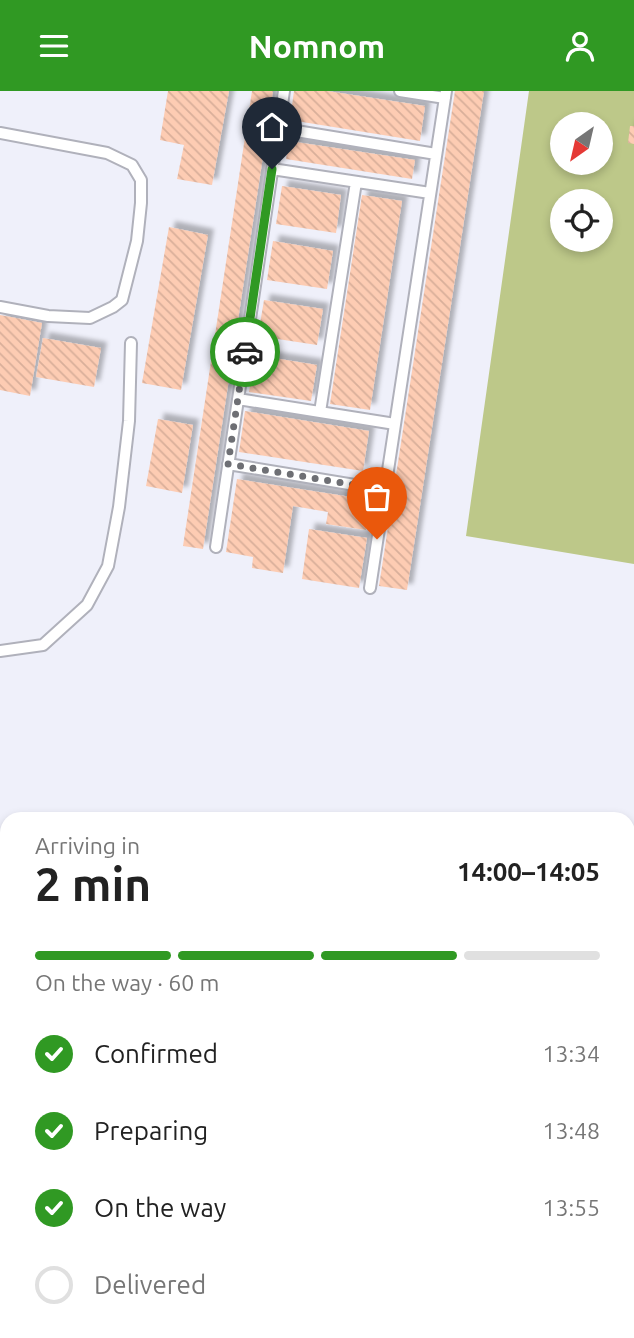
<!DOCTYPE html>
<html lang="en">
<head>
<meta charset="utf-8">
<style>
  :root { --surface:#fff; --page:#f2f2f2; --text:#222; --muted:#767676; --line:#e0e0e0; --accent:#309923 }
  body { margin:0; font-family:Ubuntu,sans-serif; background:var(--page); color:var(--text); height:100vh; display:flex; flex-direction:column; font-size:26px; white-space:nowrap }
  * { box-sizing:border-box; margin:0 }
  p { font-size:23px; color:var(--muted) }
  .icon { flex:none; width:38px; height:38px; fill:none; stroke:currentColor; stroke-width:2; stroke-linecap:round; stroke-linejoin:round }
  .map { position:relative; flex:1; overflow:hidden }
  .details { position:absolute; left:0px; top:721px; width:635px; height:527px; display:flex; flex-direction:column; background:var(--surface); border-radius:21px 21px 0 0; box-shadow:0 4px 10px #0003 }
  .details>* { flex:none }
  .needle { width:46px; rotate:214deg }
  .controls { position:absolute; left:550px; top:21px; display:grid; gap:14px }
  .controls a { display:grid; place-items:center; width:63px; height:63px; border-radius:50%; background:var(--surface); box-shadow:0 4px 10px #0003; font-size:35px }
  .pin { position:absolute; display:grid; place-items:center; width:60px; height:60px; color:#fff; margin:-72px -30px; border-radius:50% 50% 50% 0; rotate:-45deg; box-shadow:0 0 7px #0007 }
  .pin .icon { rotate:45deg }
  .courier { position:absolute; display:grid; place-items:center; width:70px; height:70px; margin:-35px; border:5px solid #309923; border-radius:50%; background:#fff; color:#222; box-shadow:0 2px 9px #0007 }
  .headline em { font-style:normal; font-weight:700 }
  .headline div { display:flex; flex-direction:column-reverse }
  .headline { display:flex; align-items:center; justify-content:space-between; height:119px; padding:0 35px }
  h1 { font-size:46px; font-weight:700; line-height:52px }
  .bar { display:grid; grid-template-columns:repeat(4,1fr); gap:10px 7px; align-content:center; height:84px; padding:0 35px }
  .bar i { height:9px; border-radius:5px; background:var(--line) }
  .bar .on { background:var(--accent) }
  .bar p { grid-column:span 4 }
  ol { padding:0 35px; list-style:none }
  li { display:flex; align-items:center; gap:21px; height:77px }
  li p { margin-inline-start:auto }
  li .icon { padding:7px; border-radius:50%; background:var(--accent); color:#fff; stroke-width:4 }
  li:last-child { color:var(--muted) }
  li i { width:38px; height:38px; border:4px solid var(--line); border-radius:50% }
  header { display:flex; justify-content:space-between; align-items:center; height:91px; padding:0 35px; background:var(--accent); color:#fff; font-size:32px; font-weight:700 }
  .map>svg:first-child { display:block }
  .built { fill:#e3e4f6 }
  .garden { fill:#bdc889; fill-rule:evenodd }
  .building { fill:url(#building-back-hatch); filter:url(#shadow) }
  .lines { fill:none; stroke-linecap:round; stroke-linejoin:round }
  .lane-casing { stroke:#b0b1bb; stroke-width:14 }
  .lane { stroke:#fff; stroke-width:10 }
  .done { stroke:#6e6f74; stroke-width:7; stroke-dasharray:0 12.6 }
  .route { stroke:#309923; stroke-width:9 }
</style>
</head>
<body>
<header><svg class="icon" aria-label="menu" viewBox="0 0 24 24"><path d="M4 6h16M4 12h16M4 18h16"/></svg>Nomnom<svg class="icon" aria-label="person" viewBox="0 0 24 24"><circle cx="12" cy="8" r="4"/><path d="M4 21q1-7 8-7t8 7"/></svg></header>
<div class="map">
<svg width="634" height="1247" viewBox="0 0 634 1247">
  <defs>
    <pattern id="building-back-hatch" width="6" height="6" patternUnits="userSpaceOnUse" patternTransform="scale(1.75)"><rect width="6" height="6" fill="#fdccb3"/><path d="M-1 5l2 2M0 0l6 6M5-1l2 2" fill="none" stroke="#d9af9a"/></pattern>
    <filter id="shadow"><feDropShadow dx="6" dy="-6" stdDeviation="2" flood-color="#0004"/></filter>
  </defs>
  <rect width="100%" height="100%" fill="#eff0fa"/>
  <path class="built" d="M 0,757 L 7,758 L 7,1233 L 0,1232 Z"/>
  <path class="garden" d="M 529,0 L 634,0 L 634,473 L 466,445 ZM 562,33 L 600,33 L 600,72 L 562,72 ZM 562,110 L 600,110 L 600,149 L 562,149 Z"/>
  <path class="building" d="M 168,0 L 229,0 L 212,94 L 177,88 L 184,54 L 160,49 Z
    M 252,0 L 273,0 L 203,458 L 183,455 Z
    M 294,0 L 327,0 L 425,15 L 420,50 L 290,29 Z
    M 455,0 L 484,0 L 407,499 L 379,495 Z
    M 630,35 L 634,35 L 634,53 L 628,52 Z
    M 289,50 L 415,69 L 412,88 L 286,68 Z
    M 282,95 L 341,104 L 336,142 L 276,133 Z
    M 362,104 L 402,110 L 370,319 L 330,313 Z
    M 169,136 L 208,144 L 181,299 L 142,292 Z
    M 273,150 L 333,160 L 327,198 L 267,189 Z
    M 264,209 L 323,218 L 317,254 L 258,245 Z
    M 0,224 L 42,232 L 30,305 L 0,299 Z
    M 43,247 L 101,257 L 94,296 L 36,286 Z
    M 255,264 L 317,274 L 311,310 L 249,301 Z
    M 245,320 L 369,340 L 363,380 L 239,361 Z
    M 158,328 L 193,334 L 182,402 L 146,395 Z
    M 237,388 L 370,409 L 366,439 L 326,433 L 328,421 L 293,415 L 283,482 L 252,477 L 253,466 L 226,461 Z
    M 309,438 L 367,447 L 359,497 L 302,488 Z
    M 628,903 L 634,904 L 634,966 L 630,990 Z
    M 628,1152 L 634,1153 L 634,1211 L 630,1235 Z
    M 480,1241 L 629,1241 L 627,1247 L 479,1247 Z"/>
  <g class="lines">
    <defs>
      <path id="lane" d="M 400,0 L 445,7
        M 278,37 L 436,63
        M 0,42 L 107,62 L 132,74 L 141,89 L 141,112 L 137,150 L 122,209 L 113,216 L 90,227 L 48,225 L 0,216
        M 272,78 L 430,102
        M 238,308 L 395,333
        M 320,321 L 356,91
        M 228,373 L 385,399
        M 216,456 L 284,0
        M 370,497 L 446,0
        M 0,560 L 43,554 L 87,514 L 108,475 L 119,416 L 129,330 L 131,252
        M 0,956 L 5,957"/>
    </defs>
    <use href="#lane" class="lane-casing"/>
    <use href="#lane" class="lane"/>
  </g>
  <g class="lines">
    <path class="done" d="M 245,261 L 228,373 L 385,399 L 377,448"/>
    <path class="route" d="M 245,261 L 272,78"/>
  </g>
</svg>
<div class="controls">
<a><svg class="needle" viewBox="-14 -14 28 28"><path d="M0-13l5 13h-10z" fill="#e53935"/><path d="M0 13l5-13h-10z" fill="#767676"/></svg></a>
<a><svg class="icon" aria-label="locate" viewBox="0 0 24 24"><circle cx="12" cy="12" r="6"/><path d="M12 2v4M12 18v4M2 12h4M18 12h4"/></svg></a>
</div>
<div class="pin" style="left:377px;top:448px;background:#ea580c"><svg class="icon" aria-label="bag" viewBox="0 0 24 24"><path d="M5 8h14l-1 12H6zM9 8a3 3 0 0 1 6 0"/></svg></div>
<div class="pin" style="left:272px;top:78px;background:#1f2937"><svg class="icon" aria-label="home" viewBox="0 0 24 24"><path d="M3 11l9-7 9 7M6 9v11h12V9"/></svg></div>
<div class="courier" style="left:245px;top:261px"><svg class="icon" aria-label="car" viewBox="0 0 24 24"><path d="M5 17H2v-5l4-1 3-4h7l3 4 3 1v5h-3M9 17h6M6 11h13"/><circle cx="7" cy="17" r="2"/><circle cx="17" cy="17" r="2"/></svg></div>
<section class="details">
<div class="headline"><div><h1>2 min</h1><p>Arriving in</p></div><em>14:00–14:05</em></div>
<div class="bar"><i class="on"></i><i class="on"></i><i class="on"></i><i></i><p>On the way · 60 m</p></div>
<ol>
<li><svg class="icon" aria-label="check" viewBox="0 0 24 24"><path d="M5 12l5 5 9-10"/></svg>Confirmed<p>13:34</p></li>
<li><svg class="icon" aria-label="check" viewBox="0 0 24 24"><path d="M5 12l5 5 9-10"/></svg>Preparing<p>13:48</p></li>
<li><svg class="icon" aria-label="check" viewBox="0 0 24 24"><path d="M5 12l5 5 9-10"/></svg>On the way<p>13:55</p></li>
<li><i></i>Delivered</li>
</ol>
</section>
</div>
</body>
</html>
